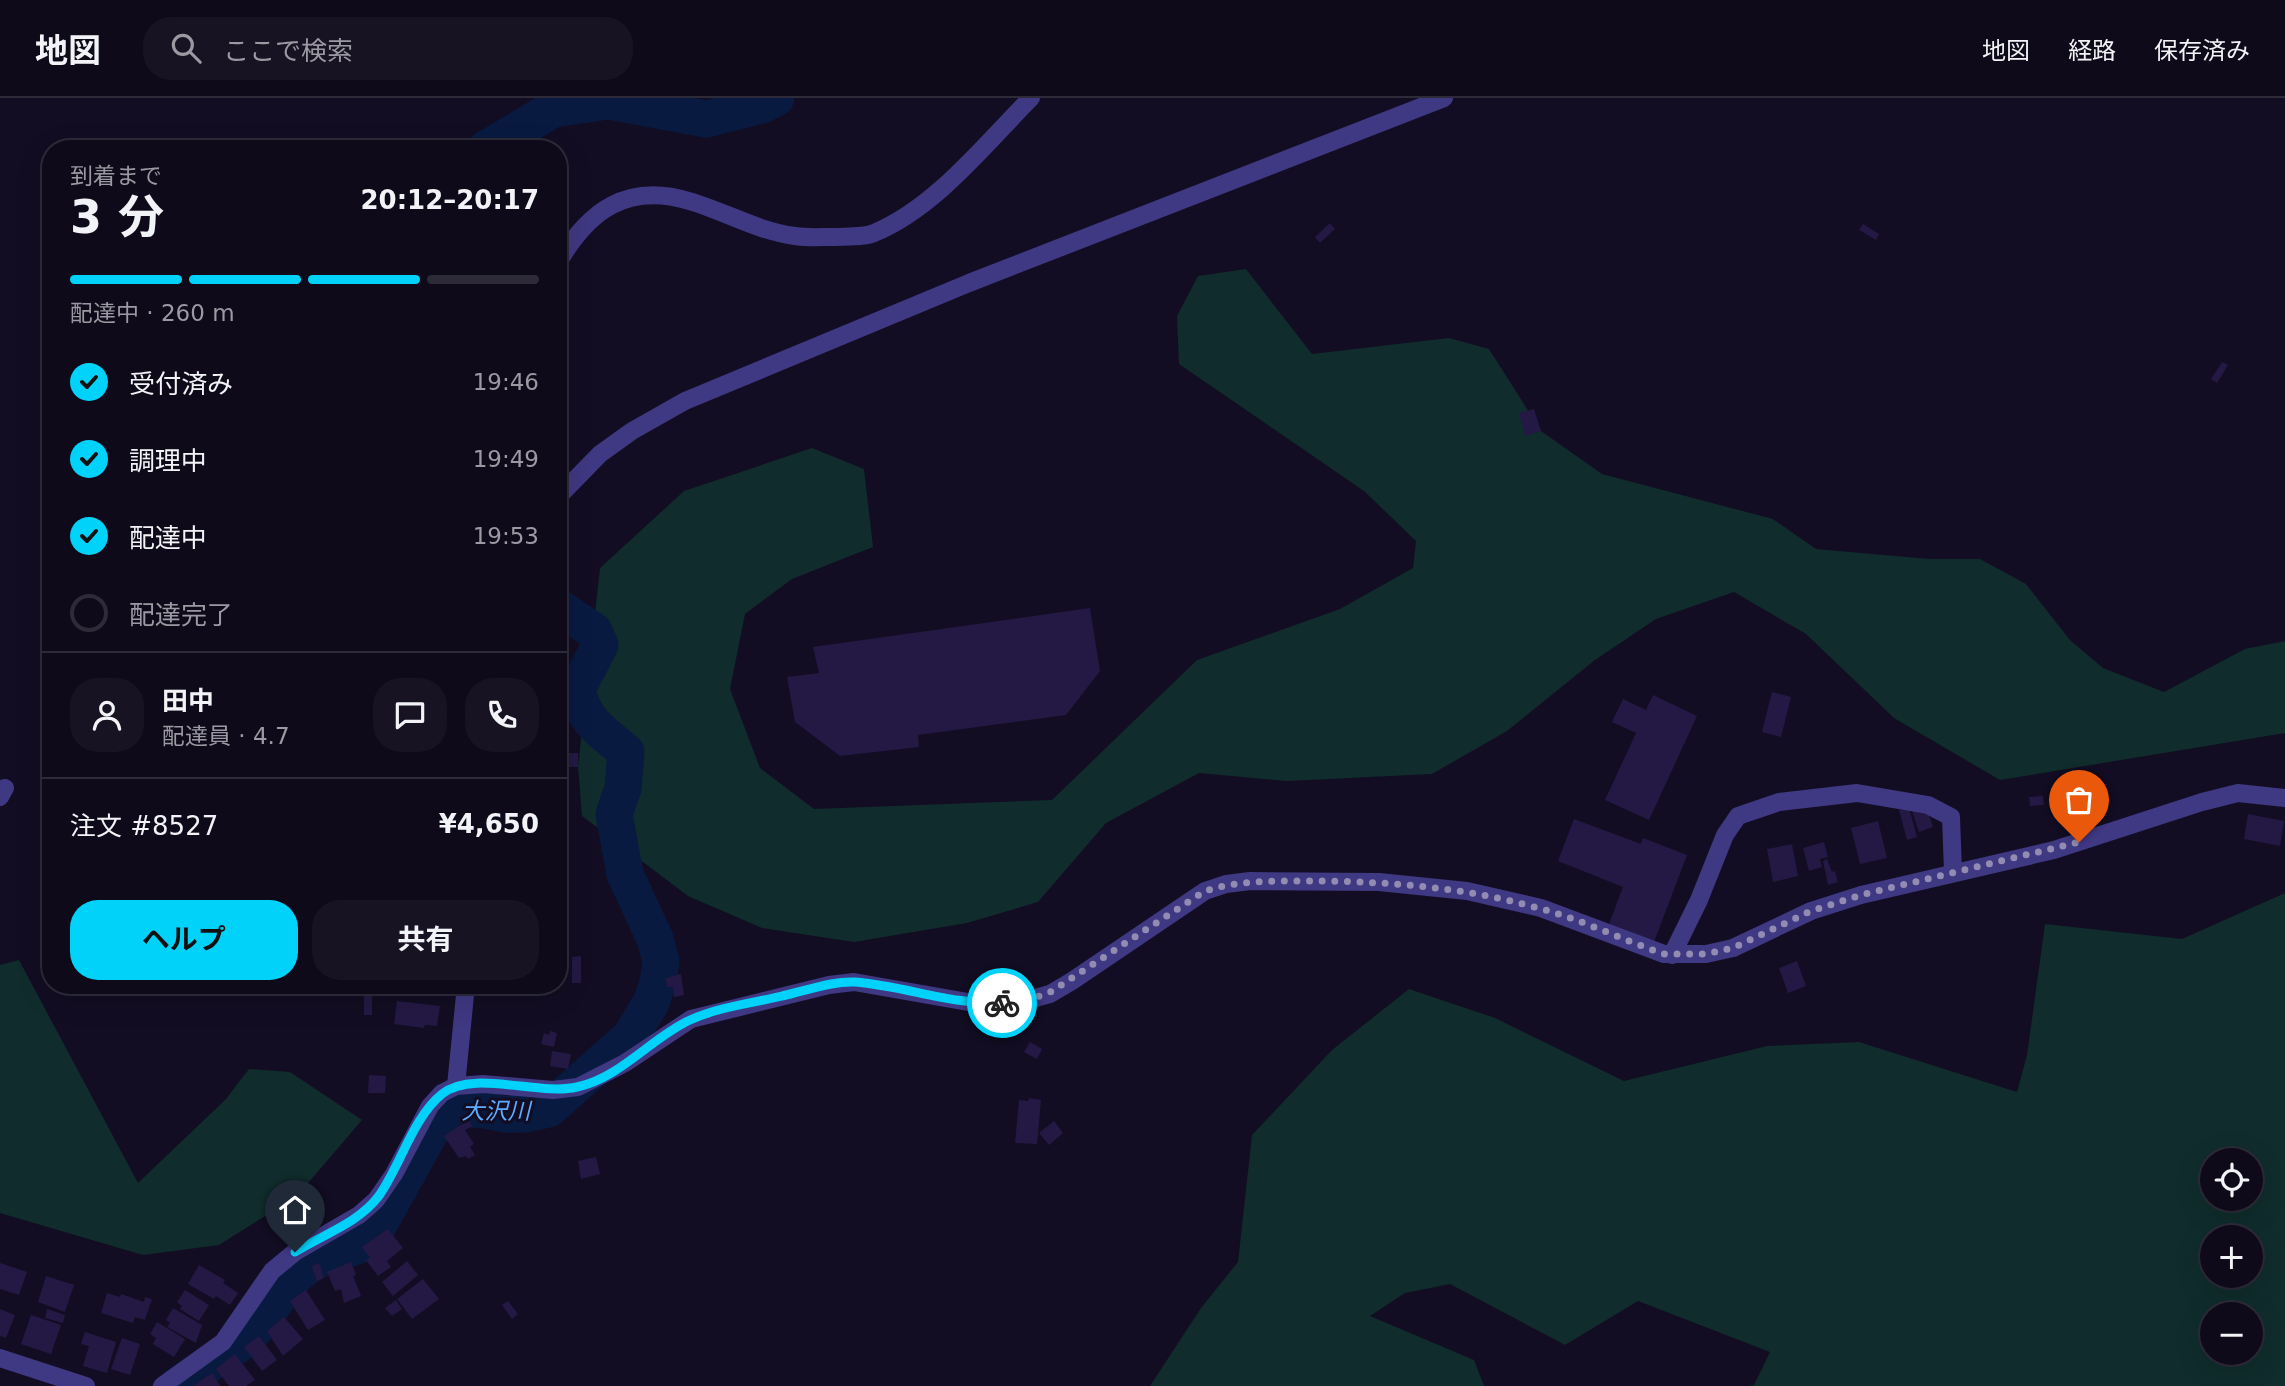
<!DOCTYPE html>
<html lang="ja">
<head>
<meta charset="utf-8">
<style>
  :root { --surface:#0e0a1a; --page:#171323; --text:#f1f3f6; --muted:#9b9aa2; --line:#2e2b39; --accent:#00d2fa }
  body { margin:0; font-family:"DejaVu Sans","Noto Sans JP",sans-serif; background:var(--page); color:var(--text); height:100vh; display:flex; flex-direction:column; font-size:26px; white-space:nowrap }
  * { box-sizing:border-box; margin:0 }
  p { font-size:23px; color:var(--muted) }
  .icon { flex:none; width:38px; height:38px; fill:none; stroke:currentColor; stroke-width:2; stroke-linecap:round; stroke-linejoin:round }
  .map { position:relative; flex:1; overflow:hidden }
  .drawer { position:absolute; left:42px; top:42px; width:525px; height:854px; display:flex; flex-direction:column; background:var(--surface); border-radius:28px; box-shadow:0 7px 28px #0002,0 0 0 2px var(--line) }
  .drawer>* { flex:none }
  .buttons { position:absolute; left:2200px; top:1050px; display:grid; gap:14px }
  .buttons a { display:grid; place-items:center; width:63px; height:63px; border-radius:50%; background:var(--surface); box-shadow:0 7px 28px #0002,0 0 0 2px var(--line); font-size:35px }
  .pin { position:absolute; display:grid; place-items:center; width:60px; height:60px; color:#fff; margin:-72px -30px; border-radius:50% 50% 50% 0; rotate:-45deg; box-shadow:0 0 7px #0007 }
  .pin .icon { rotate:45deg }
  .courier { position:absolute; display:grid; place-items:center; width:70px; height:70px; margin:-35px; border:5px solid #00d2fa; border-radius:50%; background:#fff; color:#222; box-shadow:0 2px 9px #0007 }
  .overview em { font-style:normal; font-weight:700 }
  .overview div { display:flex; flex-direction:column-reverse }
  .overview { display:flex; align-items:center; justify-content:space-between; height:119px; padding:0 28px }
  h1 { font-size:46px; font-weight:700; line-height:52px }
  .bar { display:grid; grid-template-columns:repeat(4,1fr); gap:10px 7px; align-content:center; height:84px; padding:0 28px }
  .bar i { height:9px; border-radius:5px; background:var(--line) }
  .bar .active { background:var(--accent) }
  .bar p { grid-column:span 4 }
  .line { display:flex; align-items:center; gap:18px; padding:0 28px; border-top:2px solid var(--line) }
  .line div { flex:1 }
  .round { display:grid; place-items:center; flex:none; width:74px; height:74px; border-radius:28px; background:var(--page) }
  ol { padding:0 28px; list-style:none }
  li { display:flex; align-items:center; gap:21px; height:77px }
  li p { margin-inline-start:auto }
  li .icon { padding:7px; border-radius:50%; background:var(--accent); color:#111; stroke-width:4 }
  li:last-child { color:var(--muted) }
  li i { width:38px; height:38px; border:4px solid var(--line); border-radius:50% }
  .action { display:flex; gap:14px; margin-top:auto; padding:14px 28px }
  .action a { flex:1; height:80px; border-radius:28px; background:var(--accent); color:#111; font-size:28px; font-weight:700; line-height:80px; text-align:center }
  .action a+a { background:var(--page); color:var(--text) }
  header { display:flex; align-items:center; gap:42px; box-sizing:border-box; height:98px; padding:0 35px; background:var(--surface); border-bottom:2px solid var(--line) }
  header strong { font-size:33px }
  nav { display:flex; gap:38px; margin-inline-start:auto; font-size:24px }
  .search { width:490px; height:63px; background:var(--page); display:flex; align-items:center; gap:18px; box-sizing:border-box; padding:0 24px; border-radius:28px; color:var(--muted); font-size:26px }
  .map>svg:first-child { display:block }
  .green { fill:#102c2c; fill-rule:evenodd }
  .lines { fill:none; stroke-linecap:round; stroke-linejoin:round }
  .river { stroke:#091a40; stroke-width:37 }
  .building { fill:#241944 }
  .minor { stroke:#3f3882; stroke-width:18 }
  .done { stroke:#928bb2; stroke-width:7; stroke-dasharray:0 12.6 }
  .route { stroke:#00d2fa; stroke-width:9 }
  .labels { text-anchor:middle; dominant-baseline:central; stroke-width:6; stroke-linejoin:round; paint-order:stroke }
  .water-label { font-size:23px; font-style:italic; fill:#5daaff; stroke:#120d22 }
</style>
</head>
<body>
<header>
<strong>地図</strong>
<div class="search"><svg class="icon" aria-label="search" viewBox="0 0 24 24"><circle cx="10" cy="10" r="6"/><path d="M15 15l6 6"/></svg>ここで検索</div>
<nav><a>地図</a><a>経路</a><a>保存済み</a></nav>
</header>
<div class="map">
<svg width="2285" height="1288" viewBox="0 0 2285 1288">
  <rect width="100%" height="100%" fill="#120d22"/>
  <path class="green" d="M 1246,171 L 1312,256 L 1449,240 L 1489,251 L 1541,333 L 1602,376 L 1773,421 L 1816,451 L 1929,461 L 1980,461 L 2026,486 L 2070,542 L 2103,570 L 2164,594 L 2245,551 L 2285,543 L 2285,635 L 2000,682 L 1894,620 L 1806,536 L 1734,494 L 1656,521 L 1595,562 L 1507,633 L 1432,676 L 1287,683 L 1199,675 L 1106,725 L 1038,804 L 967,825 L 854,844 L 762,830 L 688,798 L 582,718 L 578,669 L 600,470 L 684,393 L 812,350 L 864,371 L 873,449 L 792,481 L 745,516 L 730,591 L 760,670 L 814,711 L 1052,702 L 1197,562 L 1340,511 L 1413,470 L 1416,443 L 1364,393 L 1179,266 L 1177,218 L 1198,178 Z
    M 2285,795 L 2285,1288 L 1750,1288 L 1754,1287 L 1770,1254 L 1638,1203 L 1565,1247 L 1450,1186 L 1405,1195 L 1370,1218 L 1474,1262 L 1484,1288 L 1150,1288 L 1201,1210 L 1238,1164 L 1252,1037 L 1332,952 L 1409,891 L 1495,920 L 1624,983 L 1767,948 L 1859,944 L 2017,994 L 2027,957 L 2045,826 L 2182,841 ZM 2250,1062 L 2250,1101 L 2212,1101 L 2212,1062 ZM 2212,1139 L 2250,1139 L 2250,1178 L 2212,1178 ZM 2212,1216 L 2250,1216 L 2250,1255 L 2212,1255 Z
    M 19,862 L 138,1085 L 226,1001 L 249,971 L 290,974 L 362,1022 L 297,1098 L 219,1147 L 143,1157 L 0,1115 L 0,867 Z"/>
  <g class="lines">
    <path class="river" d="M 486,51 L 553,11 L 609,3 L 706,21 L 762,7 L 776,0
      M 177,1288 L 245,1242 L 262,1223 L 290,1182 L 314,1163 L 359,1147 L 377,1130 L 431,1033 L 451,1013 L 480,1011 L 504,1016 L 526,1016 L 549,1011 L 630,939 L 651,905 L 658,884 L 661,863 L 655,841 L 625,776 L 614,716 L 623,690 L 626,654 C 601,632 584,625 577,591 L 600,547 L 594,533 L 558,509"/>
  </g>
  <path class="building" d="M 1330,125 L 1335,131 L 1320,145 L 1315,139 Z
    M 1863,126 L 1879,136 L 1876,142 L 1859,132 Z
    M 2222,264 L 2228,267 L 2217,285 L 2211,281 Z
    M 1534,311 L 1541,333 L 1525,338 L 1519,315 Z
    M 1090,510 L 1100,573 L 1066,617 L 918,637 L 919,649 L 840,658 L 795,624 L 787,579 L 819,575 L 813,549 Z
    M 1772,594 L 1791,599 L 1781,639 L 1762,634 Z
    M 1653,597 L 1697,618 L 1649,722 L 1605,702 L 1636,635 L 1612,624 L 1623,601 L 1646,612 Z
    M 568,655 L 578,655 L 578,669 L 568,669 Z
    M 2043,698 L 2044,707 L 2030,708 L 2029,699 Z
    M 1926,708 L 1933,729 L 1919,734 L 1912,713 Z
    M 1909,710 L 1917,739 L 1907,742 L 1899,712 Z
    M 2248,716 L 2284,723 L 2280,748 L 2244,741 Z
    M 1574,721 L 1641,746 L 1643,740 L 1687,757 L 1654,844 L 1609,826 L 1623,789 L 1558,763 Z
    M 1878,723 L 1887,760 L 1860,766 L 1851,730 Z
    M 1824,744 L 1828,759 L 1820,761 L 1822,769 L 1809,773 L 1803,750 Z
    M 1792,746 L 1798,778 L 1773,784 L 1767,751 Z
    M 1827,761 L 1832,774 L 1835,773 L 1838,784 L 1828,787 L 1823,763 Z
    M 581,858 L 581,885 L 572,885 L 572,859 Z
    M 1797,863 L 1806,888 L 1788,895 L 1779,870 Z
    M 681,876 L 684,897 L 674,899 L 673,889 L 667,889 L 666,880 Z
    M 364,890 L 372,890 L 372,917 L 364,917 Z
    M 397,903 L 440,908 L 437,928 L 425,927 L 424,930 L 394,926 Z
    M 550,933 L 557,935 L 554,949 L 541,946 L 544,935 L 549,937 Z
    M 1030,944 L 1042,951 L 1037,961 L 1024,954 Z
    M 552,953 L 571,956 L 568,971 L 550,968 Z
    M 369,977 L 386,978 L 385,995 L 368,995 Z
    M 1029,1000 L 1041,1002 L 1037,1046 L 1015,1045 L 1019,1002 L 1028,1003 Z
    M 469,1022 L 472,1028 L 465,1032 L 474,1046 L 470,1049 L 475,1057 L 468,1061 L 466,1058 L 459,1060 L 444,1038 Z
    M 1054,1023 L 1063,1035 L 1049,1047 L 1039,1035 Z
    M 596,1059 L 600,1076 L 581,1081 L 578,1063 Z
    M 388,1131 L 403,1150 L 387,1163 L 391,1169 L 378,1178 L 366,1162 L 370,1160 L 362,1149 Z
    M 407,1163 L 418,1177 L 393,1198 L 382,1184 Z
    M 351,1164 L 356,1177 L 353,1178 L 361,1198 L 344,1205 L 341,1191 L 335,1193 L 327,1174 Z
    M 0,1165 L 27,1174 L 19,1197 L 0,1191 Z
    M 319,1165 L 324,1180 L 317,1183 L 312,1168 Z
    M 199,1167 L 225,1182 L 223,1185 L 238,1195 L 230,1207 L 216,1198 L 214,1201 L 188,1186 Z
    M 46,1178 L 74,1187 L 65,1214 L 38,1204 Z
    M 423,1181 L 439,1201 L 412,1221 L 397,1201 Z
    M 185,1192 L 209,1207 L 199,1223 L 180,1211 L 182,1208 L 177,1204 Z
    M 306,1192 L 325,1222 L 308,1232 L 290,1203 Z
    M 107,1195 L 120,1199 L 121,1196 L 144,1204 L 145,1199 L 152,1201 L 145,1222 L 135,1219 L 133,1225 L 101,1215 Z
    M 396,1202 L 402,1211 L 392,1218 L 385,1210 Z
    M 508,1203 L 518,1216 L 512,1221 L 502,1207 Z
    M 173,1210 L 202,1227 L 196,1245 L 167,1229 L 170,1225 L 166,1222 Z
    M 0,1211 L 15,1217 L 6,1240 L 0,1238 Z
    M 47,1211 L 65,1217 L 63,1225 L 45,1220 Z
    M 31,1217 L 61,1227 L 51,1256 L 21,1246 Z
    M 284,1219 L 303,1241 L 283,1258 L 267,1233 Z
    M 157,1224 L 185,1241 L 174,1259 L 153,1246 L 156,1240 L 150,1236 Z
    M 85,1234 L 116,1244 L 107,1275 L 83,1268 L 89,1248 L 81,1246 Z
    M 259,1238 L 277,1262 L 262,1273 L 244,1249 Z
    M 122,1240 L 140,1246 L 130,1277 L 111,1271 Z
    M 235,1256 L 255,1282 L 246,1288 L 229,1288 L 216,1271 Z
    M 213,1275 L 220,1288 L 194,1288 L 206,1279 Z"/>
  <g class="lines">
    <path class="minor" d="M 558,165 C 588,113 627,84 689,103 C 724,113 757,133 795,138 C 807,140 820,139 832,139 C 844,138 863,140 874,135 C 935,110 985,46 1031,0
      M 558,399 L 600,356 L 632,333 L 685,303 L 969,185 L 1444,0
      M 0,699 L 5,690
      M 1672,857 L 1699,802 L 1725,737 L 1738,718 L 1779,704 L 1857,695 L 1928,707 L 1951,719 L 1953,774
      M 456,988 L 466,887
      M 0,1260 L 86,1288
      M 162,1288 L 223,1244 L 272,1173 L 295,1154 L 359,1117 L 376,1102 L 394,1076 L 430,1008 L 442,995 L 456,988 L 483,986 L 553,992 L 578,989 L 625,965 L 691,921 L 829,887 L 854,884 L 968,904 L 999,906 L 1024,903 L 1050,896 L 1072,883 L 1205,793 L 1226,786 L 1250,783 L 1379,784 L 1467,793 L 1541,810 L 1664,856 L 1706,856 L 1733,850 L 1811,813 L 1861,797 L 2054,752 L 2202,704 L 2238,695 L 2285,700"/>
  </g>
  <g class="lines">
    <path class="done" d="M 1002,905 L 1024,903 L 1049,895 L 1205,793 C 1243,781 1282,783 1321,783 C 1395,784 1467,790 1538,810 C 1581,821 1622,842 1664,856 L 1706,856 L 1733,850 L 1811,813 L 1861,797 L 2079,744"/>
    <path class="route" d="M 295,1154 C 322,1137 358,1125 378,1099 C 400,1069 413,1019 442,996 C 473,971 538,998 577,989 C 620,980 651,940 690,922 C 718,909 753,905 782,898 C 806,893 831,883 855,884 C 905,888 952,907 1002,905"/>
  </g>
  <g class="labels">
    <g class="water-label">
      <text x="496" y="1013">大沢川</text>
    </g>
  </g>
</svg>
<div class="buttons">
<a><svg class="icon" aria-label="locate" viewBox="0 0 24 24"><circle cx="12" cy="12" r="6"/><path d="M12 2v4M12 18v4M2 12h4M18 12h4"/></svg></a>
<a>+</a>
<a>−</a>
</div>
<div class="pin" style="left:2079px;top:744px;background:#ea580c"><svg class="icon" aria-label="bag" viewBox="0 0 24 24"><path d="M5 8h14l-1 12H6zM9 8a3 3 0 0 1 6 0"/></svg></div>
<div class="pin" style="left:295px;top:1154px;background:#1f2937"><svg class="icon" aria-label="home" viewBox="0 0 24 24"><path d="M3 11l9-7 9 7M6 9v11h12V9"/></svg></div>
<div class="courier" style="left:1002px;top:905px"><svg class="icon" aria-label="bike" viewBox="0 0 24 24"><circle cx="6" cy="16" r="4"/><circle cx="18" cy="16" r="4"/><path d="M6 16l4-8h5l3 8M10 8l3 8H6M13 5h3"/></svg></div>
<section class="drawer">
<div class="overview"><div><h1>3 分</h1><p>到着まで</p></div><em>20:12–20:17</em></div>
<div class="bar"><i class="active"></i><i class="active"></i><i class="active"></i><i></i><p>配達中 · 260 m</p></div>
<ol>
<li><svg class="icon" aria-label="check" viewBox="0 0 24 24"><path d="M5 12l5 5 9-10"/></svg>受付済み<p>19:46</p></li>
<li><svg class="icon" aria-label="check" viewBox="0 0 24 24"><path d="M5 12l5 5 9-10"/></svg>調理中<p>19:49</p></li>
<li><svg class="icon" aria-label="check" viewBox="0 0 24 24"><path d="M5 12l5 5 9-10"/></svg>配達中<p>19:53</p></li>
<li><i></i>配達完了</li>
</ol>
<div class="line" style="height:126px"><a class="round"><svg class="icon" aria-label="person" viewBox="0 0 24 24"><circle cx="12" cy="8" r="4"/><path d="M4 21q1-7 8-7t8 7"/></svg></a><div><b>田中</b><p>配達員 · 4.7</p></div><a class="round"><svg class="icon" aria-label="chat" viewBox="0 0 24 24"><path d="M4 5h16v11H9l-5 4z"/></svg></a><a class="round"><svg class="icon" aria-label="phone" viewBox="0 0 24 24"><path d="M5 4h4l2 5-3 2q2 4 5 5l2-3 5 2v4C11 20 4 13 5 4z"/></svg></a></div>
<div class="line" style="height:91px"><div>注文 #8527</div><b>¥4,650</b></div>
<div class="action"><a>ヘルプ</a><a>共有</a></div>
</section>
</div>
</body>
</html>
